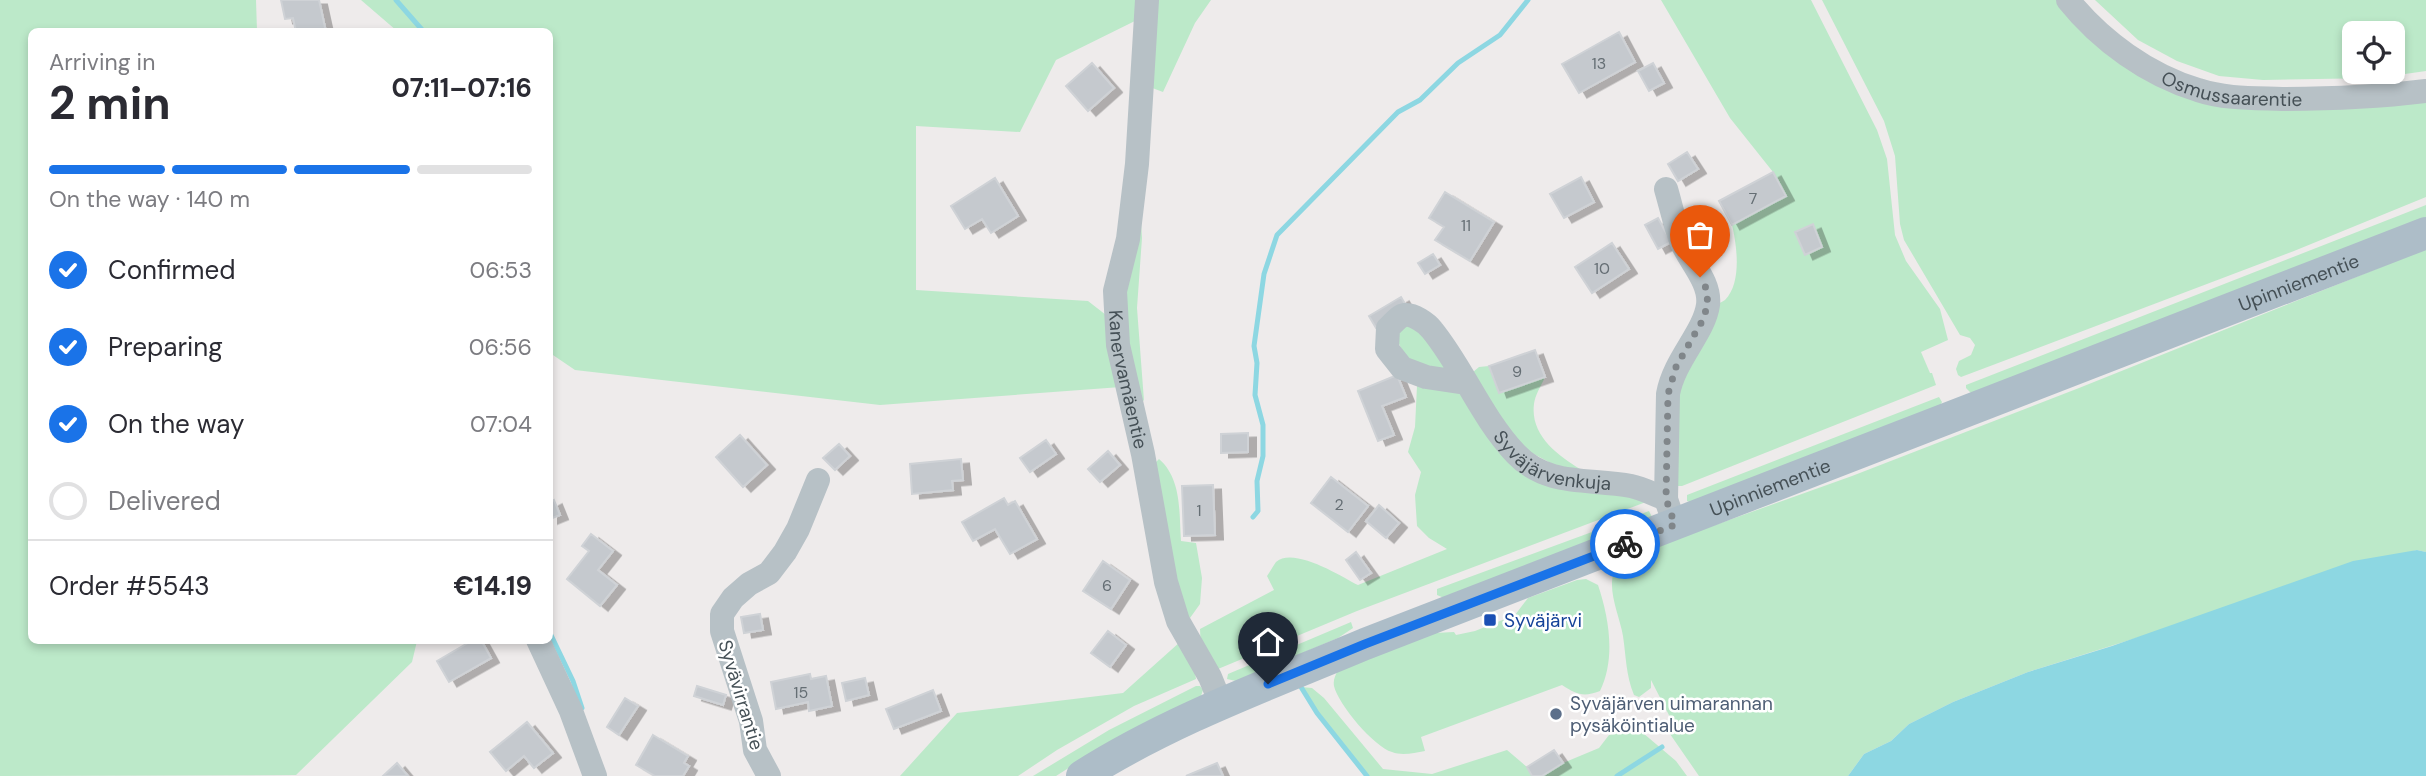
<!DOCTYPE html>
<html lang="en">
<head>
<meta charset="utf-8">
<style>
  :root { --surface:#fff; --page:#f2f2f3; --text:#2b2b33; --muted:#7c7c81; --line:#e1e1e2; --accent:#1a73e8 }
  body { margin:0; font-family:"DM Sans",sans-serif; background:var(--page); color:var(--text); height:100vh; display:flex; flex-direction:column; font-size:26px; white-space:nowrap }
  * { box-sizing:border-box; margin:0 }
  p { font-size:23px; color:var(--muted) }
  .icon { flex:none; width:38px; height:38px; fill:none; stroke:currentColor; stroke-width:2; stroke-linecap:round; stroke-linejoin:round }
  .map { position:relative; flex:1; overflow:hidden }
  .details { position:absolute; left:28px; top:28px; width:525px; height:616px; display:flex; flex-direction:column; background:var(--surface); border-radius:10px; box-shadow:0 4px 10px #0003 }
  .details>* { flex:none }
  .buttons { position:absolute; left:2342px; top:21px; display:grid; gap:14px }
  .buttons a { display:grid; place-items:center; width:63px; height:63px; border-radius:10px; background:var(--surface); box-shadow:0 4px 10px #0003; font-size:35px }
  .pin { position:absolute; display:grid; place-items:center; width:60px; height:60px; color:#fff; margin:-72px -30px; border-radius:50% 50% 50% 0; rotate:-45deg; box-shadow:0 0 7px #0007 }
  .pin .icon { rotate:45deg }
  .courier { position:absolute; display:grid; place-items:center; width:70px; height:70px; margin:-35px; border:5px solid #1a73e8; border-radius:50%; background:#fff; color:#222; box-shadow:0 2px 9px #0007 }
  .headline em { font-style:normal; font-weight:700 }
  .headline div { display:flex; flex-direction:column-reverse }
  .headline { display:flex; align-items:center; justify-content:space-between; height:119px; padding:0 21px }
  h1 { font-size:46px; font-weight:700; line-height:52px }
  .bar { display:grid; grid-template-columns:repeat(4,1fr); gap:10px 7px; align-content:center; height:84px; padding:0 21px }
  .bar i { height:9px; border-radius:5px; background:var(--line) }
  .bar .active { background:var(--accent) }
  .bar p { grid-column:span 4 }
  .line { display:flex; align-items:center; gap:18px; padding:0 21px; border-top:2px solid var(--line) }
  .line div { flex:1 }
  ol { padding:0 21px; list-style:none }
  li { display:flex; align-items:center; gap:21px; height:77px }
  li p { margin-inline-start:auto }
  li .icon { padding:7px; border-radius:50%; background:var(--accent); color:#fff; stroke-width:4 }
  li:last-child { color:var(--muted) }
  li i { width:38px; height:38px; border:4px solid var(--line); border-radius:50% }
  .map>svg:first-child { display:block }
  .green { fill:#bce9c9; fill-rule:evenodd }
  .water { fill:#8dd7e2 }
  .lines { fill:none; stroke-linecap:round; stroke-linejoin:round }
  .stream { stroke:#8dd7e2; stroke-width:5 }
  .building { fill:#c5c9ce; stroke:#cfd2d6; stroke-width:2; filter:url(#shadow) }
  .minor { stroke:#b7c1c6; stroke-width:24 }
  .major { stroke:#adbdc8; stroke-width:32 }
  .done { stroke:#80868a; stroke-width:7; stroke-dasharray:0 12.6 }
  .route { stroke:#1a73e8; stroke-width:9 }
  .transit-dot { fill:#1a4fb4; stroke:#fff; stroke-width:2.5 }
  .service-dot { fill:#5c6f8a; stroke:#fff; stroke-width:2.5 }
  .labels { text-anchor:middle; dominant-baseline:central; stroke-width:5; stroke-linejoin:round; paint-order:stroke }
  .number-label { font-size:16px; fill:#656e74 }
  .street-label { font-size:19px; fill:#455056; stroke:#fff }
  .transit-label { font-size:19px; fill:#164399; stroke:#fff; text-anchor:start }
  .service-label { font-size:19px; fill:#4e5e75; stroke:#fff; text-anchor:start }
</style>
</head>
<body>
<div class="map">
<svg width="2426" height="776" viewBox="0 0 2426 776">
  <defs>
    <filter id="shadow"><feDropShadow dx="8" dy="4.5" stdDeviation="0" flood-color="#0004"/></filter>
  </defs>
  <rect width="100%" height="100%" fill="#eeebeb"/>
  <path class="green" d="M 0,0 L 256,0 L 257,31 L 32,32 L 32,640 L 417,641 L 412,662 L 296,775 L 0,776 Z
    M 361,0 L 1143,0 L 1143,17 L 1056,60 L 1020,132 L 916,126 L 916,290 L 1088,301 L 1106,315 L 1121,387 L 880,405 L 575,370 L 550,353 L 550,32 L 397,31 Z
    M 1152,0 L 1211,0 L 1195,23 L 1163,92 L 1147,86 Z
    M 1661,0 L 1811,0 L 1877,130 L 1887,159 L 1895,235 L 1906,261 L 1940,309 L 1948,340 L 1921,352 L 1930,373 L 1932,373 L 1936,385 L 1682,486 L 1678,486 L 1671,394 L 1710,306 C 1715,305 1721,303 1725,300 C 1742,283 1737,246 1732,225 L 1786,196 L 1773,172 L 1730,118 Z
    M 1822,0 L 2057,0 L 2175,90 L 2426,98 L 2426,197 L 2294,251 L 1961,377 L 1958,375 L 1956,369 L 1959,361 L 1971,355 L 1975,345 L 1970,338 L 1960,335 L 1904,240 L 1900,224 L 1895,156 L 1884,121 Z
    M 2095,0 L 2426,0 L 2426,71 L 2377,78 L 2263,80 L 2219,76 L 2177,61 L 2138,40 ZM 2354,33 L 2392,33 L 2392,72 L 2354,72 Z
    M 1138,176 L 1142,238 L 1137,308 L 1144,401 L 1131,389 L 1122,342 Z
    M 2426,205 L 2426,218 L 1984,392 L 1971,393 L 1966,388 L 1966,385 Z
    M 2426,249 L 2426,552 L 2417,550 L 2406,553 L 2028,672 L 1953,702 L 1909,724 L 1891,741 L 1864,754 L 1848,776 L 1699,776 L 1670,734 L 1672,721 L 1651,680 L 1651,688 L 1639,697 L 1634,695 C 1626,676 1626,656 1623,636 C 1620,617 1607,591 1614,572 C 1618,562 1625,559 1634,554 L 1852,476 L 2079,388 Z
    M 1409,325 L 1419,329 L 1448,370 C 1420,365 1407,366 1396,337 L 1399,329 Z
    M 1489,366 L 1499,393 L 1545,377 C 1541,386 1535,395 1534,404 C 1530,435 1557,455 1580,469 L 1573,475 L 1515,444 L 1473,372 L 1479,367 Z
    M 1417,386 L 1459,390 L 1521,469 L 1611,491 L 1646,502 L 1357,611 L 1218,669 L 1201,649 L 1200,629 L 1274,590 L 1267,576 C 1270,572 1273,566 1276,562 C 1293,546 1341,576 1358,585 L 1447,549 L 1429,538 L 1417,526 L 1415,495 L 1421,472 L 1408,452 L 1415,427 Z
    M 1939,397 L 1942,402 L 1939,408 L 1692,503 L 1687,501 L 1687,495 Z
    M 1159,459 C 1182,479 1179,513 1181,541 L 1196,543 L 1202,578 L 1200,604 L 1190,618 L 1183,612 L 1154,464 Z
    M 1649,511 L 1652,517 L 1444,598 L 1437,595 L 1437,589 Z
    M 1586,579 L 1598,585 C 1609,618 1616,658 1600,691 C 1584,697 1577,695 1562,685 L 1421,737 L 1425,751 C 1414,753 1402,756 1392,752 C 1374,747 1338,704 1334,686 C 1333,680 1335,676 1338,670 L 1435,633 L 1454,632 L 1456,635 L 1475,631 L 1515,615 L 1528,598 L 1577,580 Z
    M 1351,622 L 1353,628 L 1338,638 L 1236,681 L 1227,679 L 1228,674 Z
    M 1180,642 L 1194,666 L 1196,679 L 1134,706 L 1057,750 L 1018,776 L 900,776 L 957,713 L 1123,693 Z
    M 1196,686 L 1200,686 L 1203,690 L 1200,699 L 1089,755 L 1056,776 L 1033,776 L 1109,730 Z
    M 1301,687 L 1312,688 L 1324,698 L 1383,769 L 1432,774 L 1507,750 L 1527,767 L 1532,776 L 1367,776 L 1317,713 Z
    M 1620,732 L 1643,733 L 1676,761 L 1687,776 L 1542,776 L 1563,763 L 1599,748 L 1609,735 Z"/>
  <path class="water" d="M 2417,550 L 2426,552 L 2426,776 L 1848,776 L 1864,754 L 1891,741 L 1909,724 L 1953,702 L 2028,672 L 2112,646 L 2353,561 Z"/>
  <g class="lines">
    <path class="stream" d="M 396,0 L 424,32
      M 1253,517 L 1258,511 L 1257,481 L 1263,456 L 1263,425 L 1255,395 L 1257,363 L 1254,346 L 1264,274 L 1277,235 L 1398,112 L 1420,100 L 1458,63 L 1500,35 L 1528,0
      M 550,633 L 573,681 L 582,708
      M 1301,687 L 1317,713 L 1367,776
      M 1617,776 L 1662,747"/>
  </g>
  <path class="building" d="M 281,0 L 319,0 L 326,32 L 296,32 L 293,18 L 285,19 Z
    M 1619,32 L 1635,62 L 1579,93 L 1562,64 Z
    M 1092,63 L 1114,88 L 1088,111 L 1066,86 Z
    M 1653,63 L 1664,83 L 1649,91 L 1638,71 Z
    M 1687,152 L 1698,169 L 1678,181 L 1668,164 Z
    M 1773,172 L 1786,196 L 1732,225 L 1719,201 Z
    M 1581,177 L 1594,202 L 1564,218 L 1550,194 Z
    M 995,178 L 1018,216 L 991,233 L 982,219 L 965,229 L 951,206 Z
    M 1445,192 L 1494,222 L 1470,261 L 1435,240 L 1444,227 L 1429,218 Z
    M 1658,218 L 1671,242 L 1658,249 L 1645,225 Z
    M 1813,224 L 1822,247 L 1805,255 L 1795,232 Z
    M 1612,243 L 1629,269 L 1592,293 L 1575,267 Z
    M 1433,254 L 1440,265 L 1425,274 L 1418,263 Z
    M 1401,297 L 1408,309 L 1376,328 L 1369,316 Z
    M 1535,350 L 1545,377 L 1499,393 L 1489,366 Z
    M 1397,375 L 1406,397 L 1382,406 L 1394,435 L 1378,441 L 1358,391 Z
    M 1248,433 L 1248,452 L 1221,453 L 1221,434 Z
    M 740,435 L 767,465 L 743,487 L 716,457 Z
    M 1046,440 L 1056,454 L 1030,472 L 1020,458 Z
    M 839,444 L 850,456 L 835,470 L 823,458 Z
    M 1108,451 L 1120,465 L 1100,482 L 1088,469 Z
    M 961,459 L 963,480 L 952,481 L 953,490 L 912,494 L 910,464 Z
    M 1331,477 L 1368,506 L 1348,532 L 1311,503 Z
    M 1213,485 L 1215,535 L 1184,536 L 1182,486 Z
    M 1004,498 L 1008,505 L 1015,501 L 1037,539 L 1010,554 L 995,529 L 973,541 L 962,522 Z
    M 554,500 L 560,515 L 550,519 L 550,502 Z
    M 1379,505 L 1399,523 L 1386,538 L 1366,521 Z
    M 591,534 L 613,551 L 598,570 L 617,585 L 600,606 L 567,579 L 589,551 L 582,546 Z
    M 1356,552 L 1371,573 L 1360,580 L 1346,560 Z
    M 1103,561 L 1130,580 L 1111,609 L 1083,591 Z
    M 760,614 L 763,630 L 744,633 L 741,617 Z
    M 1108,631 L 1126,645 L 1110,667 L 1091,653 Z
    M 473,640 L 481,640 L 491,658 L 449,682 L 437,661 Z
    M 810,674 L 811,679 L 826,676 L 832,706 L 809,711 L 808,702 L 776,709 L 771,682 Z
    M 865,678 L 869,695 L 846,701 L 842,683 Z
    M 697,686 L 726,695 L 723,705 L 694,696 Z
    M 933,690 L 941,711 L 894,729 L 886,709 Z
    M 625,698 L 638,706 L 619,735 L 607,727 Z
    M 527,722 L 553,753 L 534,768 L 524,756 L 506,771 L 490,752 Z
    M 653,735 L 688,756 L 684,763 L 689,766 L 683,776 L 655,776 L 636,765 Z
    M 1554,750 L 1563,763 L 1542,776 L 1532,776 L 1527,767 Z
    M 397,763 L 408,776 L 383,776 Z
    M 1217,763 L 1223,776 L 1186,776 Z"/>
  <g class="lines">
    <g class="minor">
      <path id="s1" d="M 1147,0 L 1137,164 L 1128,239 L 1115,291 L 1118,345 L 1143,454 L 1166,582 L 1178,621 L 1210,677 L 1221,704"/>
      <path id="s2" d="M 2068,0 C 2101,41 2148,75 2198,90 C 2225,99 2254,98 2282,99 C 2330,99 2378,97 2426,91"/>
      <path d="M 1666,189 C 1671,206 1675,225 1681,241 C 1689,261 1711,282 1708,305 C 1704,333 1674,360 1668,394 L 1666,499 L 1670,511"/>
      <path id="s3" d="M 1466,383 L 1426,377 L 1402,368 L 1387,349 L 1388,328 C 1393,324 1398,316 1405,315 C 1413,314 1427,323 1432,330 C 1463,368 1481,417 1516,454 C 1547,487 1590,478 1631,486 C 1642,488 1655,495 1666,499"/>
      <path d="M 538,640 L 571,711 L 595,776"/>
      <path d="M 769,776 L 755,750 L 751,721 L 722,631 L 722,614 L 733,598 L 749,584 L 769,573 L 785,552 L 798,529 L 818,480"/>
    </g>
    <path class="major" id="s4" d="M 1082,776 C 1170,720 1270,684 1365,644 L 2426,233"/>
  </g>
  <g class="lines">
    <path class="done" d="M 1625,544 L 1675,525 L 1666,499 L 1668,394 L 1676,367 L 1701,323 L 1708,305 L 1706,288 L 1700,277"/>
    <path class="route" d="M 1268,684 L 1365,644 L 1625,544"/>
  </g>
  <rect class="transit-dot" x="1483" y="613" width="14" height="14" rx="3.5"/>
  <circle class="service-dot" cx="1556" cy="714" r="7"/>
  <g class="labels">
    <g class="number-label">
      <text x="1599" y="63">13</text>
      <text x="1753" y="198">7</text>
      <text x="1466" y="225">11</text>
      <text x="1602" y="268">10</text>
      <text x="1517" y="371">9</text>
      <text x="1339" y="504">2</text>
      <text x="1199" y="510">1</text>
      <text x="1107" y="585">6</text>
      <text x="801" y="692">15</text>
    </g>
    <g class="street-label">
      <text stroke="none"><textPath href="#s2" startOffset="194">Osmussaarentie</textPath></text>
      <text stroke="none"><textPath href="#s4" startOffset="1314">Upinniementie</textPath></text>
      <text stroke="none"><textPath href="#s1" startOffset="383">Kanervamäentie</textPath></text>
      <text stroke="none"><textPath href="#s3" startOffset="352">Syväjärvenkuja</textPath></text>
      <text stroke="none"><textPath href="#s4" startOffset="747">Upinniementie</textPath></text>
      <text transform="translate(741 695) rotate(73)">Syvävirrantie</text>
    </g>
    <g class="transit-label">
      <text x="1504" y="620">Syväjärvi</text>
    </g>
    <g class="service-label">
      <text x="1570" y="703">Syväjärven uimarannan<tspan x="1570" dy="22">pysäköintialue</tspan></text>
    </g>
  </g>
</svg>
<div class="buttons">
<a><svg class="icon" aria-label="locate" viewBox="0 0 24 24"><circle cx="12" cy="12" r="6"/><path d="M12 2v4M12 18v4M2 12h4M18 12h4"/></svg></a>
</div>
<div class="pin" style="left:1700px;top:277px;background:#ea580c"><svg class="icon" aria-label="bag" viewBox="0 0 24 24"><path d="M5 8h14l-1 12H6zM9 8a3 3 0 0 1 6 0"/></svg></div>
<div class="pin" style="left:1268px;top:684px;background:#1f2937"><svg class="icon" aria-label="home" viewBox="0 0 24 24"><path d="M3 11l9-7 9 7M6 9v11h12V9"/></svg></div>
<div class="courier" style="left:1625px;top:544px"><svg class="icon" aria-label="bike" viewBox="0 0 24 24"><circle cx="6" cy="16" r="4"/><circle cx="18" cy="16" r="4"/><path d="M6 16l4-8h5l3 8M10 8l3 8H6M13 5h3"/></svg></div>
<section class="details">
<div class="headline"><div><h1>2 min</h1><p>Arriving in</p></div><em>07:11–07:16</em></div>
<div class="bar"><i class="active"></i><i class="active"></i><i class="active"></i><i></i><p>On the way · 140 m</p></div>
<ol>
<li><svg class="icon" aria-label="check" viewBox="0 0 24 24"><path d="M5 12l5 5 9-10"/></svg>Confirmed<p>06:53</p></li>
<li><svg class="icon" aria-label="check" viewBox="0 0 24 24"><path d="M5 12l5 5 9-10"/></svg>Preparing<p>06:56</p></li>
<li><svg class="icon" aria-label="check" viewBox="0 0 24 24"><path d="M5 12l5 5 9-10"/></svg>On the way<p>07:04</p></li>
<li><i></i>Delivered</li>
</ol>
<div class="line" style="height:91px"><div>Order #5543</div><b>€14.19</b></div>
</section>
</div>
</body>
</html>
